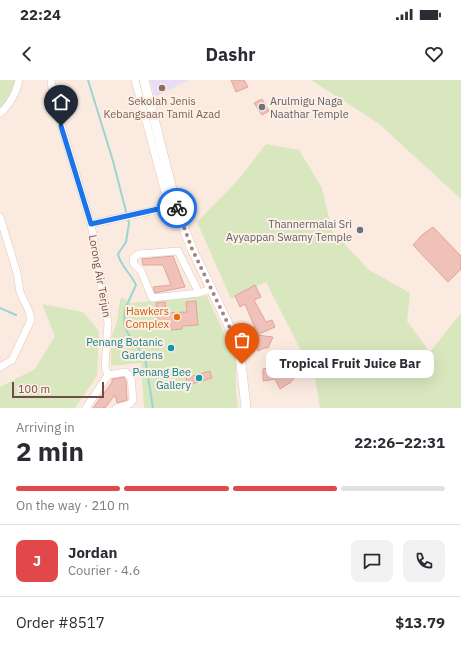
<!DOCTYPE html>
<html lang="en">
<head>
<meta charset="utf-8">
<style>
  :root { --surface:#fff; --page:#f2f2f3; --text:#2b2b33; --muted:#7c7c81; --line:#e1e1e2; --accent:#e2484a }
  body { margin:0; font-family:"IBM Plex Sans",sans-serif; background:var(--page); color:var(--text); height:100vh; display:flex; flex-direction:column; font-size:15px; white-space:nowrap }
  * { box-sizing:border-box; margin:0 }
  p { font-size:13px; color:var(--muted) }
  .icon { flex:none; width:22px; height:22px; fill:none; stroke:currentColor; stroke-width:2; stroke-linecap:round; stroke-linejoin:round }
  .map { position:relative; height:328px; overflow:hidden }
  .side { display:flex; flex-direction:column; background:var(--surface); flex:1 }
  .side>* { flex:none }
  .scale { position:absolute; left:12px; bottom:10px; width:92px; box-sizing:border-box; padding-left:4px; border:2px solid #704d48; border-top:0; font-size:11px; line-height:14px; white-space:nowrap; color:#704d48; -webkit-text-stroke:3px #feefe5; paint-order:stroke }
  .pin { position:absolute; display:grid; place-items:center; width:34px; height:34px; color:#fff; margin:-41px -17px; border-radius:50% 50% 50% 0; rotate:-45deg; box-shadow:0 0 4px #0007 }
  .pin .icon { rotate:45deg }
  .courier { position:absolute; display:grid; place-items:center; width:40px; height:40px; margin:-20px; border:3px solid #1a73e8; border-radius:50%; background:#fff; color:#222; box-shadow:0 1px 5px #0007 }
  .bubble { position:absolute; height:28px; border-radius:8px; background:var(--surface); box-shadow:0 4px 16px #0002; font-size:13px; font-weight:700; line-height:28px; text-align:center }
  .overview em { font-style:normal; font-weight:700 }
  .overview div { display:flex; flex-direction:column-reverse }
  .overview { display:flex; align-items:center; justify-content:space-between; height:68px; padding:0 16px }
  h1 { font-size:26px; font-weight:700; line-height:30px }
  .bar { display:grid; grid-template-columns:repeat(4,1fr); gap:6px 4px; align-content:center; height:48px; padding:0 16px }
  .bar i { height:5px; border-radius:3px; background:var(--line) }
  .bar .active { background:var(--accent) }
  .bar p { grid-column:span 4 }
  .line { display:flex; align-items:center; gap:10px; padding:0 16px; border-top:1px solid var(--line) }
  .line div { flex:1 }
  .round { display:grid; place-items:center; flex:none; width:42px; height:42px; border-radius:8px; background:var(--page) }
  .status { display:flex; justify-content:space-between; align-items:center; height:28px; padding:0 20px; background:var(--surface); direction:ltr }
  .status svg { height:11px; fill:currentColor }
  header { display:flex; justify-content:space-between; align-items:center; height:52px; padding:0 16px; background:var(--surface); font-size:18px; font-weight:700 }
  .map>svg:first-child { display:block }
  .education { fill:#e7ddf7 }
  .green { fill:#d9e7bf }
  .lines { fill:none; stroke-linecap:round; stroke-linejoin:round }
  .stream { stroke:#9cd5d0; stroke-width:2 }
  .building { fill:#efc1b8; stroke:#e1a499 }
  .minor-casing { stroke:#e0c7bf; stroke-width:8 }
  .tertiary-casing { stroke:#e0c7bf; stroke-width:10 }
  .minor { stroke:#fff; stroke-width:7 }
  .tertiary { stroke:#fff; stroke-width:9 }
  .done { stroke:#a1847d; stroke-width:4; stroke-dasharray:0 7.2 }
  .route { stroke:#1a73e8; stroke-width:5 }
  .education-dot { fill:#8d6e63; stroke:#feefe5; stroke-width:1.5 }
  .worship-dot { fill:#6b7280; stroke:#feefe5; stroke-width:1.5 }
  .food-dot { fill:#e8710a; stroke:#feefe5; stroke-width:1.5 }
  .culture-dot { fill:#0f9aa8; stroke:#feefe5; stroke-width:1.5 }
  .labels { text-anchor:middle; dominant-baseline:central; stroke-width:4; stroke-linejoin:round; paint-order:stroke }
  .education-label { font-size:11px; fill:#785e54; stroke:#feefe5 }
  .worship-label { font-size:11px; fill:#5b616d; stroke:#feefe5; text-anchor:start }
  .street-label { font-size:11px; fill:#704d48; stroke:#feefe5 }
  .food-label { font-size:11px; fill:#c56008; stroke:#feefe5; text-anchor:end }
  .culture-label { font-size:11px; fill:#0d838f; stroke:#feefe5; text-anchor:end }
</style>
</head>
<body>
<div class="status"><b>22:24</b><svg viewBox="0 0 49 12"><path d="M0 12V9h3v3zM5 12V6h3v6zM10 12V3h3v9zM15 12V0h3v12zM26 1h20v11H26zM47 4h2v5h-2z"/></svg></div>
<header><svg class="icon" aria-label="back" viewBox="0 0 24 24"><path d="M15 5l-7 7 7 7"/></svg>Dashr<svg class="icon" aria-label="heart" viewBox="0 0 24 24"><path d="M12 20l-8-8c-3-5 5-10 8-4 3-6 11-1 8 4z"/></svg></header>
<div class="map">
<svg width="461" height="328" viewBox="0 0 461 328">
  <rect width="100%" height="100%" fill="#fbeae0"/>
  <path class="education" d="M 150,0 L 189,0 L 155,17 Z"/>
  <path class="green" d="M 0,0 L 18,0 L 0,35 Z
    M 311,0 L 461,0 L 461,119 L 378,43 Z
    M 266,64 L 299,70 L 322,108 L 332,151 L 369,190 L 410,213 L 407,241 L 430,272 L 461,233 L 461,328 L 320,328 L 315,298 L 266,202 L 231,219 L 197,142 L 239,99 Z
    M 207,216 L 236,279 L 236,311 L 238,328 L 144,328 L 141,283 L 111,286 L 111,258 L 117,242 L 120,220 L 122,217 L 130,223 Z
    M 42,224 L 83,232 L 99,251 L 97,296 L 75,328 L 0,328 L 0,307 L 35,289 L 55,256 Z"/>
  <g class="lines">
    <path class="stream" d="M 88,0 L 113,81 L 129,143 L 126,162 L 118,174 C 120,185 131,194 136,205 L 125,229 L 124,243 L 127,252 L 145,278 L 153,328
      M 0,228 L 16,235"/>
  </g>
  <path class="building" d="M 231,0 L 244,0 L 248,7 L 236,12 Z
    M 262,19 L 269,31 L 262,35 L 254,23 Z
    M 433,147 L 461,176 L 461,189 L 448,202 L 413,165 L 422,155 Z
    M 173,176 L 185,207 L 155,213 L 153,207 L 171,205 L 163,185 L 143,185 L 142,179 Z
    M 255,205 L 261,217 L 254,220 L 266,242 L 272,240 L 275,247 L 257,255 L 273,257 L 268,268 L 264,268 L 258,271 L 249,251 L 255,248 L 245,224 L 240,227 L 235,216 Z
    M 196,221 L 198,245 L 182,246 L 182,249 L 172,250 L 171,247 L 158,248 L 156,223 L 165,222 L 166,233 L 187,232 L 186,222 Z
    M 275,280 L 288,283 L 285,290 L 296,296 L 291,302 L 280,309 L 275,299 L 263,301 L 263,289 L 270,287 Z
    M 210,291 L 212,298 L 188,305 L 186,298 Z
    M 124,297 L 126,302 L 127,320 L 117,323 L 115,315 L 105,328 L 93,328 L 112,302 L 112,299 Z"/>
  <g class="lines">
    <defs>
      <path id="minor" d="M 51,0 L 53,18 L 91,144 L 108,243 L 105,287 L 108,295
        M 135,0 L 169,127
        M 0,33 C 10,25 16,13 19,0
        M 0,137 L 17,193 L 20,212 L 29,231 L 31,240 L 12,280 L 0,287
        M 91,144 L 174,126
        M 199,213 L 152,218 L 141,191 L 134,184 L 133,178 L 139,174 L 178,171 L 199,213 L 211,209
        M 86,328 L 108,295 L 126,292 L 131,298 L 133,320 L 130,324 L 116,328"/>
      <path id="tertiary" d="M 144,0 L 178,133 L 192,169 L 230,248 L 240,274 L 246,328"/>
    </defs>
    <use href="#minor" class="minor-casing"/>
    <use href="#tertiary" class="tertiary-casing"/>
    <use href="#minor" class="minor"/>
    <use href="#tertiary" class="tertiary"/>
  </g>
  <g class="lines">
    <path class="done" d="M 177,128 L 192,169 L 230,248 L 242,284"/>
    <path class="route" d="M 61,46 L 91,144 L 176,125 L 177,128"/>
  </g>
  <circle class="education-dot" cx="162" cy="8" r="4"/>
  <g class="worship-dot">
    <circle cx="262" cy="27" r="4"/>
    <circle cx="360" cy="150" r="4"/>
  </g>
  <circle class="food-dot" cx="177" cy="237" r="4"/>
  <g class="culture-dot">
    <circle cx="171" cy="268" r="4"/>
    <circle cx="199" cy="298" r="4"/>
  </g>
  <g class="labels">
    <g class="education-label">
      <text x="162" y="21">Sekolah Jenis<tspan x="162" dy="13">Kebangsaan Tamil Azad</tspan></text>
    </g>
    <g class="worship-label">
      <text x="270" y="21">Arulmigu Naga<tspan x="270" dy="13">Naathar Temple</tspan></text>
      <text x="352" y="144" text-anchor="end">Thannermalai Sri<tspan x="352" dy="13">Ayyappan Swamy Temple</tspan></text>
    </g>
    <g class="street-label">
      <text transform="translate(100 196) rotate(80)">Lorong Air Terjun</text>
    </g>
    <g class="food-label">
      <text x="169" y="231">Hawkers<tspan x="169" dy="13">Complex</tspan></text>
    </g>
    <g class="culture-label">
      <text x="163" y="262">Penang Botanic<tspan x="163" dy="13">Gardens</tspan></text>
      <text x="191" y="292">Penang Bee<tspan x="191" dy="13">Gallery</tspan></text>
    </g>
  </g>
</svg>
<div class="scale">100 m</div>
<div class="pin" style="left:242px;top:284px;background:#ea580c"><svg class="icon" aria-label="bag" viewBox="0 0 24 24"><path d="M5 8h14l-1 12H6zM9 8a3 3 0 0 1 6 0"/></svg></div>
<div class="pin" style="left:61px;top:46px;background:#1f2937"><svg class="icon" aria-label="home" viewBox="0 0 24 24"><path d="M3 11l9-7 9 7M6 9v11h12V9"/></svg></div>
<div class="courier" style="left:177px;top:128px"><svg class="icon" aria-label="bike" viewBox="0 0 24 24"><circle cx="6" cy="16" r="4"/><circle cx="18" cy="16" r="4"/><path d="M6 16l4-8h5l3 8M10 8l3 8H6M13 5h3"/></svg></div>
<div class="bubble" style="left:266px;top:270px;width:168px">Tropical Fruit Juice Bar</div>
</div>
<section class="side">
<div class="overview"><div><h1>2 min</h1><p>Arriving in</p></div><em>22:26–22:31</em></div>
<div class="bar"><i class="active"></i><i class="active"></i><i class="active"></i><i></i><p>On the way · 210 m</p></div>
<div class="line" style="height:72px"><b class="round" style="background:var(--accent);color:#fff">J</b><div><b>Jordan</b><p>Courier · 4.6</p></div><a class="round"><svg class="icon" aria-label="chat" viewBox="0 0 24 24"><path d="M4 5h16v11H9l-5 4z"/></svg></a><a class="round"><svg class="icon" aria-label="phone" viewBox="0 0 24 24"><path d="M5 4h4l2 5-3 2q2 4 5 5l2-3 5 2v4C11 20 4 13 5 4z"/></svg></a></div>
<div class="line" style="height:52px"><div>Order #8517</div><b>$13.79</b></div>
</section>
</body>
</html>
